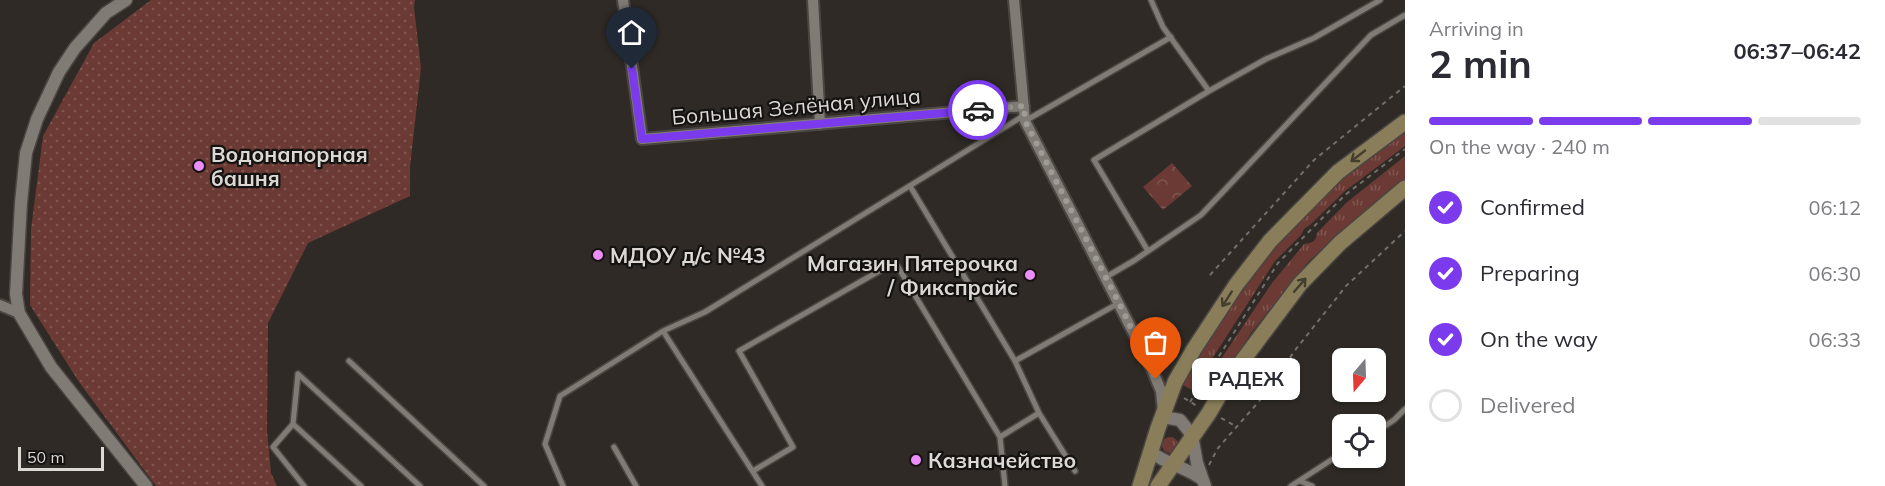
<!DOCTYPE html>
<html lang="en">
<head>
<meta charset="utf-8">
<style>
  :root { --surface:#fff; --page:#f7f7f7; --text:#2b2b33; --muted:#7c7c81; --line:#e1e1e2; --accent:#7c3aed }
  body { margin:0; font-family:Mulish,sans-serif; background:var(--page); color:var(--text); height:100vh; display:flex; flex-direction:column; font-size:22px; white-space:nowrap }
  * { box-sizing:border-box; margin:0 }
  p { font-size:20px; color:var(--muted) }
  .icon { flex:none; width:33px; height:33px; fill:none; stroke:currentColor; stroke-width:2; stroke-linecap:round; stroke-linejoin:round }
  .map { position:relative; flex:1; overflow:hidden }
  .side { display:flex; flex-direction:column; background:var(--surface); width:480px }
  .side>* { flex:none }
  .needle { width:39px; rotate:199deg }
  .buttons { position:absolute; left:1332px; top:348px; display:grid; gap:12px }
  .buttons a { display:grid; place-items:center; width:54px; height:54px; border-radius:9px; background:var(--surface); box-shadow:0 2px 4px #0004; font-size:30px }
  .scale { position:absolute; left:18px; bottom:15px; width:86px; box-sizing:border-box; padding-left:6px; border:3px solid #dcd9d5; border-top:0; font-size:16px; line-height:21px; white-space:nowrap; color:#dcd9d5; -webkit-text-stroke:4px #151311; paint-order:stroke }
  .pin { position:absolute; display:grid; place-items:center; width:51px; height:51px; color:#fff; margin:-62px -26px; border-radius:50% 50% 50% 0; rotate:-45deg; box-shadow:0 0 6px #0007 }
  .pin .icon { rotate:45deg }
  .courier { position:absolute; display:grid; place-items:center; width:60px; height:60px; margin:-30px; border:4px solid #7c3aed; border-radius:50%; background:#fff; color:#222; box-shadow:0 2px 8px #0007 }
  .bubble { position:absolute; height:42px; border-radius:9px; background:var(--surface); box-shadow:0 2px 4px #0004; font-size:20px; font-weight:700; line-height:42px; text-align:center }
  .headline em { font-style:normal; font-weight:700 }
  .headline div { display:flex; flex-direction:column-reverse }
  .headline { display:flex; align-items:center; justify-content:space-between; height:102px; padding:0 24px }
  h1 { font-size:39px; font-weight:700; line-height:45px }
  .bar { display:grid; grid-template-columns:repeat(4,1fr); gap:9px 6px; align-content:center; height:72px; padding:0 24px }
  .bar i { height:8px; border-radius:4px; background:var(--line) }
  .bar .current { background:var(--accent) }
  .bar p { grid-column:span 4 }
  ol { padding:0 24px; list-style:none }
  li { display:flex; align-items:center; gap:18px; height:66px }
  li p { margin-inline-start:auto }
  li .icon { padding:6px; border-radius:50%; background:var(--accent); color:#fff; stroke-width:4 }
  li:last-child { color:var(--muted) }
  li i { width:33px; height:33px; border:3px solid var(--line); border-radius:50% }
  main { display:flex; flex:1; min-height:0 }
  .map>svg:first-child { display:block }
  .grass { fill:url(#grass-tufts) }
  .park { fill:url(#park-crowns) }
  .garden { fill:url(#garden-dots) }
  .lines { fill:none; stroke-linecap:round; stroke-linejoin:round }
  .service-casing { stroke:#4a4642; stroke-width:8 }
  .minor-casing { stroke:#4a4642; stroke-width:14 }
  .tertiary-casing { stroke:#4a4642; stroke-width:15 }
  .secondary-casing { stroke:#4a4642; stroke-width:18 }
  .path { stroke:#736f6b; stroke-width:2; stroke-dasharray:4.5 4.5; stroke-linecap:butt }
  .service { stroke:#817b75; stroke-width:5 }
  .minor { stroke:#817b75; stroke-width:10 }
  .tertiary { stroke:#817b75; stroke-width:12 }
  .secondary { stroke:#897e59; stroke-width:15 }
  .oneway { stroke:#433e2e }
  .done { stroke:#9f9c97; stroke-width:6; stroke-dasharray:0 10.8 }
  .route { stroke:#7c3aed; stroke-width:8 }
  .poi-dot { fill:#eb8dfb; stroke:#151311; stroke-width:2 }
  .labels { text-anchor:middle; dominant-baseline:central; stroke-width:4.5; stroke-linejoin:round; paint-order:stroke }
  .street-label { font-size:21px; fill:#dcd9d5; stroke:#151311 }
  .poi-label { font-size:21px; font-weight:bold; fill:#dcd9d5; stroke:#151311; text-anchor:start }
</style>
</head>
<body>
<main>
<div class="map">
<svg width="1405" height="486" viewBox="0 0 1405 486">
  <defs>
    <pattern id="grass-tufts" width="24" height="20" patternUnits="userSpaceOnUse" patternTransform="scale(1.5)"><rect width="24" height="20" fill="#6c3a34"/><path d="M3 7l-1-3M5 7V3M7 7l1-3M15 17l-1-3M17 17v-4M19 17l1-3" fill="none" stroke="#805650"/></pattern>
    <pattern id="park-crowns" width="20" height="18" patternUnits="userSpaceOnUse" patternTransform="scale(1.5)"><rect width="20" height="18" fill="#6c3a34"/><path d="M2 6a3 3 0 1 1 6 0M12 15a3 3 0 1 1 6 0" fill="none" stroke="#805650"/></pattern>
    <pattern id="garden-dots" width="8" height="8" patternUnits="userSpaceOnUse" patternTransform="scale(1.5)"><rect width="8" height="8" fill="#6c3a34"/><path d="M2 2h.1M6 6h.1" fill="none" stroke="#805650" stroke-width="1.8" stroke-linecap="round"/></pattern>
  </defs>
  <rect width="100%" height="100%" fill="#2f2a25"/>
  <path class="grass" d="M 1405,129 L 1405,146 L 1345,191 L 1310,225 L 1304,229 L 1301,235 L 1275,261 L 1192,390 L 1183,385 C 1212,335 1243,281 1282,238 C 1319,197 1362,162 1405,129 Z
    M 1405,156 L 1405,182 L 1345,229 L 1308,262 L 1251,333 L 1209,400 L 1198,393 L 1272,283 L 1304,244 C 1313,243 1316,241 1317,233 L 1346,203 Z
    M1162 445a8 8 0 1 1 16 0a8 8 0 1 1-16 0Z"/>
  <path class="park" d="M 1172,163 L 1192,186 L 1163,210 L 1143,187 Z"/>
  <path class="garden" d="M 151,0 L 415,0 L 414,7 L 421,68 L 410,167 L 410,196 L 308,243 L 268,323 L 267,431 L 271,473 L 277,486 L 156,486 L 79,382 L 30,305 L 31,229 L 43,136 L 94,43 Z"/>
  <g class="lines">
    <defs>
      <path id="service" d="M 1151,0 L 1163,27 L 1209,91
        M 1025,121 L 1171,37
        M 910,186 L 1015,361 L 1119,303
        M 1148,251 L 1094,160 L 1209,91 L 1266,59 L 1314,38 L 1380,0
        M 1106,277 L 1135,260 L 1201,215 L 1371,35 L 1405,15
        M 663,331 L 762,486
        M 349,361 L 484,486
        M 1015,361 L 1039,413 L 1075,471
        M 298,374 L 420,486
        M 298,374 L 293,424 L 273,447 L 304,486
        M 293,424 L 361,486
        M 1376,432 L 1394,420 L 1405,409
        M 1000,437 L 1039,413
        M 614,447 L 636,486
        M 753,471 L 793,447 L 739,351 L 895,262 L 1000,437 L 1005,486
        M 1300,481 L 1312,486
        M 563,486 L 545,444 L 560,396 L 663,331 L 705,312 L 1023,116
        M 1291,486 L 1342,453"/>
      <path id="minor" d="M 623,0 L 642,139 L 1024,106
        M 813,0 L 820,124
        M 1014,0 L 1025,121 L 1151,367 L 1161,391 L 1163,411
        M 0,305 L 19,313"/>
      <path id="tertiary" d="M 126,0 L 106,13 L 75,48 L 59,72 L 37,119 L 26,153 L 21,203 L 16,294 L 19,313 L 51,367 L 146,486
        M 1163,417 L 1180,420 L 1192,435 L 1197,463 L 1205,486
        M 1150,451 C 1166,465 1187,467 1203,480"/>
      <path id="secondary" d="M 1140,486 L 1158,428 L 1175,382 L 1194,349 L 1236,285 L 1270,241 L 1338,172 L 1405,122
        M 1158,486 L 1209,413 L 1228,380 L 1300,284 L 1340,243 L 1405,188"/>
    </defs>
    <use href="#service" class="service-casing"/>
    <use href="#minor" class="minor-casing"/>
    <use href="#tertiary" class="tertiary-casing"/>
    <use href="#secondary" class="secondary-casing"/>
    <path class="path" d="M 1210,275 L 1314,160 L 1405,86
      M 1184,398 L 1197,406
      M 1190,402 L 1278,263 L 1345,195 L 1405,149
      M 1221,418 L 1237,427
      M 1209,465 L 1218,448 L 1262,398 L 1296,349 L 1346,286 L 1405,231"/>
    <use href="#service" class="service"/>
    <use href="#minor" class="minor"/>
    <use href="#tertiary" class="tertiary"/>
    <use href="#secondary" class="secondary"/>
  </g>
  <defs><path id="oneway-shaft" d="M-6 0H5M1.5-3L5.5 0L1.5 3" fill="none" stroke-width="1.6" stroke-linecap="round" stroke-linejoin="round" transform="scale(1.5)"/></defs>
  <g class="oneway">
    <use href="#oneway-shaft" transform="translate(1358 156) rotate(142)"/>
    <use href="#oneway-shaft" transform="translate(1300 285) rotate(-49)"/>
    <use href="#oneway-shaft" transform="translate(1227 299) rotate(123)"/>
  </g>
  <g class="lines">
    <path class="done" d="M 978,110 L 1024,106 L 1025,121 L 1119,303 L 1156,379"/>
    <path class="route" d="M 632,69 L 642,139 L 978,110"/>
  </g>
  <g class="poi-dot">
    <circle cx="199" cy="166" r="6"/>
    <circle cx="598" cy="255" r="6"/>
    <circle cx="1030" cy="275" r="6"/>
    <circle cx="916" cy="460" r="6"/>
  </g>
  <g class="labels">
    <g class="street-label">
      <text transform="translate(796 106) rotate(-5)">Большая Зелёная улица</text>
    </g>
    <g class="poi-label">
      <text x="211" y="154">Водонапорная<tspan x="211" dy="24">башня</tspan></text>
      <text x="610" y="255">МДОУ д/с №43</text>
      <text x="1018" y="263" text-anchor="end">Магазин Пятерочка<tspan x="1018" dy="24">/ Фикспрайс</tspan></text>
      <text x="928" y="460">Казначейство</text>
    </g>
  </g>
</svg>
<div class="buttons">
<a><svg class="needle" viewBox="-14 -14 28 28"><path d="M0-13l5 13h-10z" fill="#e53935"/><path d="M0 13l5-13h-10z" fill="#7c7c81"/></svg></a>
<a><svg class="icon" aria-label="locate" viewBox="0 0 24 24"><circle cx="12" cy="12" r="6"/><path d="M12 2v4M12 18v4M2 12h4M18 12h4"/></svg></a>
</div>
<div class="scale">50 m</div>
<div class="pin" style="left:1156px;top:379px;background:#ea580c"><svg class="icon" aria-label="bag" viewBox="0 0 24 24"><path d="M5 8h14l-1 12H6zM9 8a3 3 0 0 1 6 0"/></svg></div>
<div class="pin" style="left:632px;top:69px;background:#1f2937"><svg class="icon" aria-label="home" viewBox="0 0 24 24"><path d="M3 11l9-7 9 7M6 9v11h12V9"/></svg></div>
<div class="courier" style="left:978px;top:110px"><svg class="icon" aria-label="car" viewBox="0 0 24 24"><path d="M5 17H2v-5l4-1 3-4h7l3 4 3 1v5h-3M9 17h6M6 11h13"/><circle cx="7" cy="17" r="2"/><circle cx="17" cy="17" r="2"/></svg></div>
<div class="bubble" style="left:1192px;top:358px;width:108px">РАДЕЖ</div>
</div>
<section class="side">
<div class="headline"><div><h1>2 min</h1><p>Arriving in</p></div><em>06:37–06:42</em></div>
<div class="bar"><i class="current"></i><i class="current"></i><i class="current"></i><i></i><p>On the way · 240 m</p></div>
<ol>
<li><svg class="icon" aria-label="check" viewBox="0 0 24 24"><path d="M5 12l5 5 9-10"/></svg>Confirmed<p>06:12</p></li>
<li><svg class="icon" aria-label="check" viewBox="0 0 24 24"><path d="M5 12l5 5 9-10"/></svg>Preparing<p>06:30</p></li>
<li><svg class="icon" aria-label="check" viewBox="0 0 24 24"><path d="M5 12l5 5 9-10"/></svg>On the way<p>06:33</p></li>
<li><i></i>Delivered</li>
</ol>
</section>
</main>
</body>
</html>
